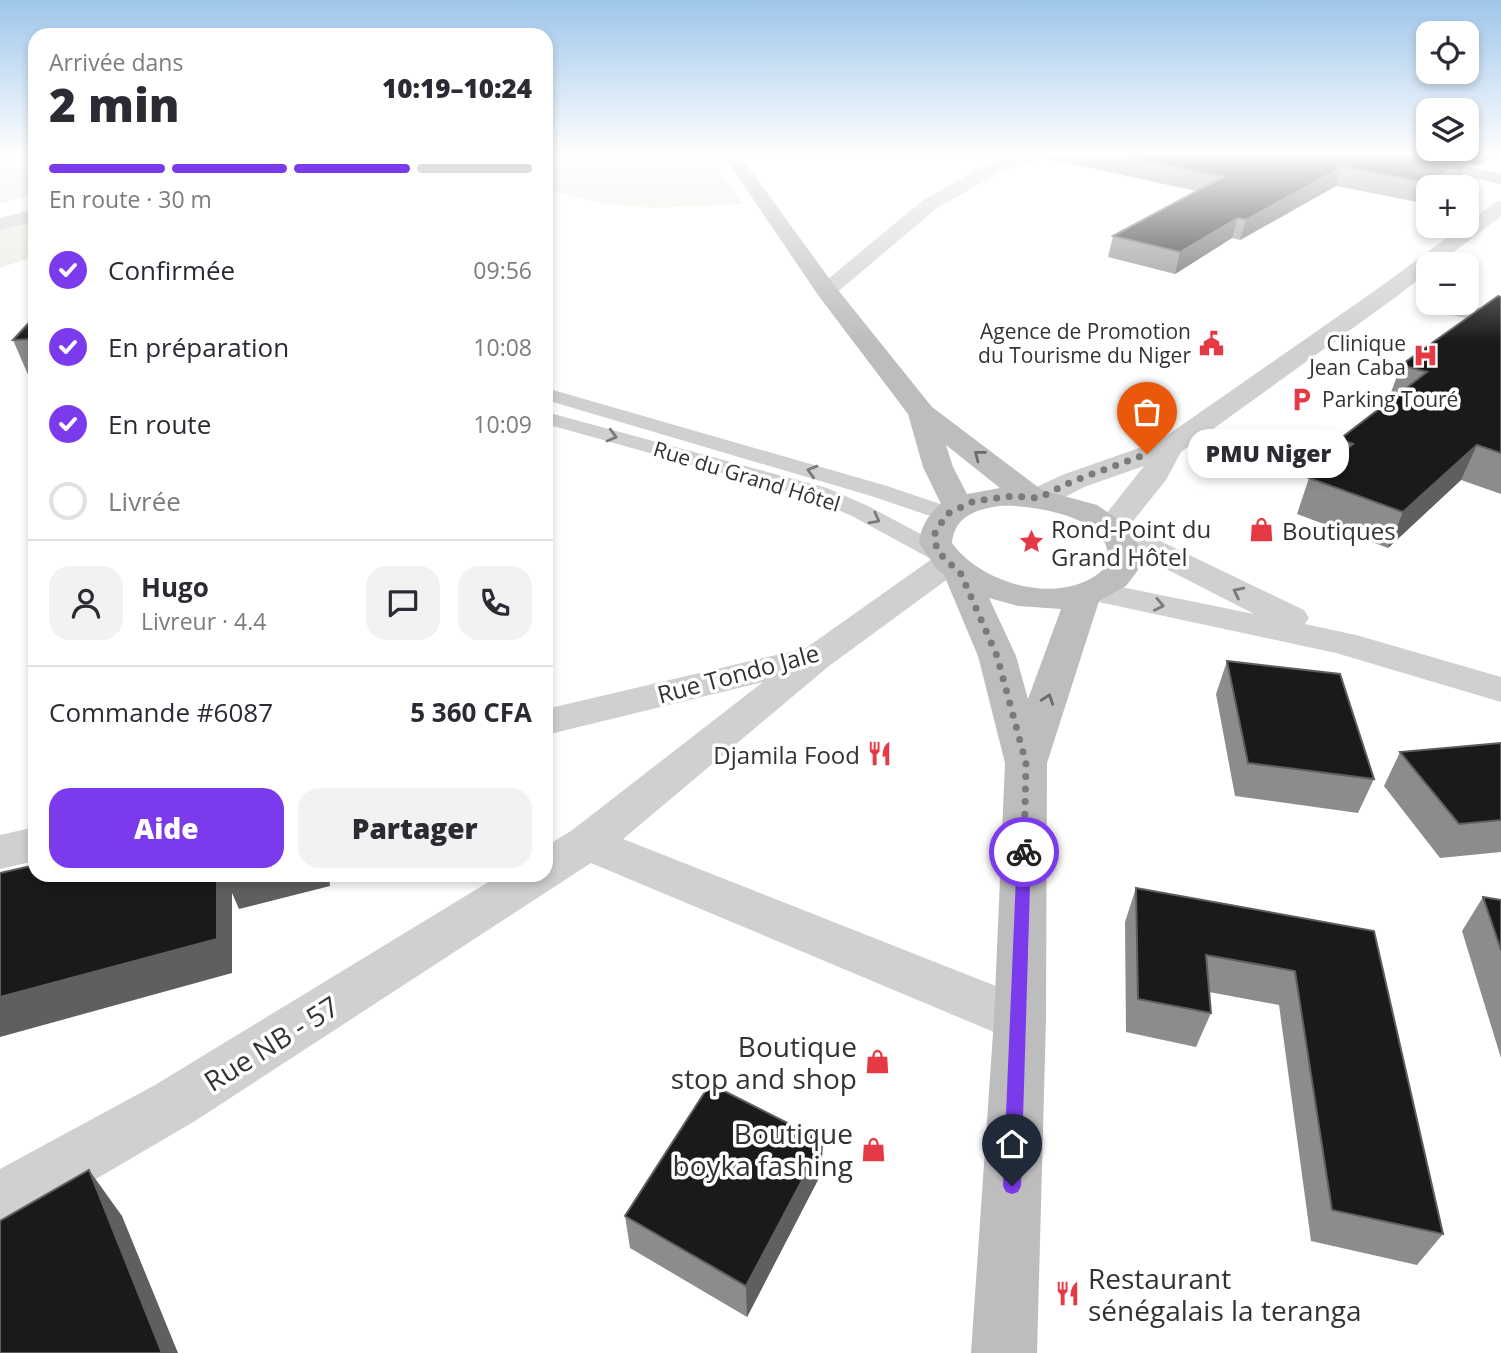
<!DOCTYPE html>
<html lang="fr">
<head>
<meta charset="utf-8">
<style>
  :root { --surface:#fff; --page:#f2f2f3; --text:#2b2b33; --muted:#7c7c81; --line:#e1e1e2; --accent:#7c3aed }
  body { margin:0; font-family:"Open Sans",sans-serif; background:var(--page); color:var(--text); height:100vh; display:flex; flex-direction:column; font-size:26px; white-space:nowrap }
  * { box-sizing:border-box; margin:0 }
  p { font-size:23px; color:var(--muted) }
  .icon { flex:none; width:38px; height:38px; fill:none; stroke:currentColor; stroke-width:2; stroke-linecap:round; stroke-linejoin:round }
  .map { position:relative; flex:1; overflow:hidden }
  .details { position:absolute; left:28px; top:28px; width:525px; height:854px; display:flex; flex-direction:column; background:var(--surface); border-radius:21px; box-shadow:0 4px 10px #0003 }
  .details>* { flex:none }
  .fabs { position:absolute; left:1416px; top:21px; display:grid; gap:14px }
  .fabs a { display:grid; place-items:center; width:63px; height:63px; border-radius:14px; background:var(--surface); box-shadow:0 4px 10px #0003; font-size:35px }
  .pin { position:absolute; display:grid; place-items:center; width:60px; height:60px; color:#fff; margin:-72px -30px; border-radius:50% 50% 50% 0; rotate:-45deg; box-shadow:0 0 7px #0007 }
  .pin .icon { rotate:45deg }
  .courier { position:absolute; display:grid; place-items:center; width:70px; height:70px; margin:-35px; border:5px solid #7c3aed; border-radius:50%; background:#fff; color:#222; box-shadow:0 2px 9px #0007 }
  .bubble { position:absolute; height:49px; border-radius:21px; background:var(--surface); box-shadow:0 4px 10px #0003; font-size:23px; font-weight:800; line-height:49px; text-align:center }
  .overview em { font-style:normal; font-weight:800 }
  .overview div { display:flex; flex-direction:column-reverse }
  .overview { display:flex; align-items:center; justify-content:space-between; height:119px; padding:0 21px }
  h1 { font-size:46px; font-weight:800; line-height:52px }
  .bar { display:grid; grid-template-columns:repeat(4,1fr); gap:10px 7px; align-content:center; height:84px; padding:0 21px }
  .bar i { height:9px; border-radius:5px; background:var(--line) }
  .bar .active { background:var(--accent) }
  .bar p { grid-column:span 4 }
  .line { display:flex; align-items:center; gap:18px; padding:0 21px; border-top:2px solid var(--line) }
  .line div { flex:1 }
  .round { display:grid; place-items:center; flex:none; width:74px; height:74px; border-radius:21px; background:var(--page) }
  ol { padding:0 21px; list-style:none }
  li { display:flex; align-items:center; gap:21px; height:77px }
  li p { margin-inline-start:auto }
  li .icon { padding:7px; border-radius:50%; background:var(--accent); color:#fff; stroke-width:4 }
  li:last-child { color:var(--muted) }
  li i { width:38px; height:38px; border:4px solid var(--line); border-radius:50% }
  .button { display:flex; gap:14px; margin-top:auto; padding:14px 21px }
  .button a { flex:1; height:80px; border-radius:21px; background:var(--accent); color:#fff; font-size:28px; font-weight:800; line-height:80px; text-align:center }
  .button a+a { background:var(--page); color:var(--text) }
  .map>svg:first-child { display:block }
  .green { fill:#e6ecdf }
  .lines { fill:none; stroke-linecap:round; stroke-linejoin:round }
  .lane { fill:#d0d0d0; fill-rule:evenodd }
  .street { fill:#d0d0d0; fill-rule:evenodd }
  .secondary { fill:#bdbdbd; fill-rule:evenodd }
  .primary { fill:#ababab; fill-rule:evenodd }
  .wall { fill:#8c8c8c }
  .shaded-wall { fill:#5f5f5f }
  .building { fill:#1a1a1a; stroke:#5f5f5f; stroke-width:2 }
  .oneway { stroke:#7a7a7a }
  .oneway2 { stroke:#6a6a6a }
  .route { fill:#7c3aed }
  .done { stroke:#7a7a7a; stroke-width:7; stroke-dasharray:0 12.6 }
  .labels { text-anchor:middle; dominant-baseline:central; stroke-width:7; stroke-linejoin:round; paint-order:stroke }
  .far-poi-label { font-size:21px; fill:#333; stroke:#fff; text-anchor:end }
  .far-street-label { font-size:21px; fill:#333; stroke:#fff }
  .poi-label { font-size:24px; fill:#333; stroke:#fff; text-anchor:start }
  .street-label { font-size:24px; fill:#333; stroke:#fff }
  .near-street-label { font-size:28px; fill:#333; stroke:#fff }
  .near-poi-label { font-size:28px; fill:#333; stroke:#fff; text-anchor:end }
</style>
</head>
<body>
<div class="map">
<svg width="1501" height="1353" viewBox="0 0 1501 1353">
  <rect width="100%" height="100%" fill="#fff"/>
  <path class="green" d="M 23,153 L 35,153 L 35,194 L 0,204 L 0,162 Z
    M 546,153 L 706,153 L 744,204 L 654,208 L 606,204 L 546,190 Z
    M 35,220 L 35,256 L 0,268 L 0,229 Z"/>
  <g class="lines">
    <path class="lane" d="M 546,388 L 887,486 L 955,509 L 959,514 L 955,519 L 939,519 L 871,496 L 546,400 Z
      M 546,412 L 827,488 L 868,506 L 949,549 L 952,554 L 949,559 L 940,561 L 931,559 L 852,516 L 811,498 L 546,424 Z"/>
    <path class="street" d="M 1025,153 L 1050,153 L 1048,157 L 996,174 L 937,208 L 834,295 L 818,295 L 815,290 L 923,200 L 984,166 Z
      M 1501,201 L 1501,216 L 1438,264 L 1428,264 L 1428,272 L 1396,297 L 1181,452 L 1166,480 L 1129,526 L 1304,610 L 1309,618 L 1305,624 L 1356,635 L 1501,677 L 1501,702 L 1336,653 L 1080,598 L 1075,591 L 1080,584 L 1092,581 L 1254,614 L 1100,535 L 1095,528 L 1144,466 L 1084,487 L 1050,505 L 1039,507 L 1028,505 L 1023,498 L 1028,491 L 1062,475 L 1159,441 L 1380,287 L 1494,203 Z
      M 35,209 L 35,221 L 0,230 L 0,218 Z
      M 1428,297 L 1428,303 L 1459,303 L 1501,313 L 1501,327 L 1424,308 L 1421,303 Z
      M 948,553 L 960,556 L 965,563 L 960,570 L 829,666 L 623,839 L 1039,1003 L 1046,1019 L 1039,1035 L 1020,1042 L 1001,1035 L 591,863 L 195,1121 L 21,1223 L 0,1232 L 0,1169 L 155,1085 L 500,875 L 546,875 L 546,846 L 571,831 L 763,682 L 546,735 L 546,709 L 806,648 L 936,556 Z
      M 35,827 L 35,861 L 0,869 L 0,835 Z"/>
    <path class="secondary" d="M 722,153 L 738,153 L 834,285 L 932,407 L 1042,490 L 1097,505 L 1122,522 L 1132,534 L 1141,551 L 1138,570 L 1126,586 L 1099,601 L 1047,763 L 1046,1019 L 1037,1353 L 971,1353 L 994,1019 L 1005,763 L 978,656 L 944,575 L 936,568 L 919,543 C 921,526 928,515 941,504 L 923,467 L 908,414 L 818,295 ZM 946,445 L 1000,488 L 967,494 L 953,467 ZM 999,506 C 1031,504 1125,518 1105,568 C 1064,608 982,585 952,543 C 955,516 975,510 999,506 ZM 989,598 L 1018,606 L 1061,609 L 1028,699 L 1016,656 Z"/>
    <path class="primary" d="M 1377,153 L 1407,153 L 1501,174 L 1501,184 L 1379,157 Z"/>
  </g>
  <path class="wall" d="M 1050,153 L 1501,153 L 1501,157 L 1494,155 L 1478,166 L 1466,163 L 1460,178 L 1446,187 L 1428,187 L 1428,199 L 1423,203 L 1336,186 L 1240,240 L 1232,238 L 1175,274 L 1108,257 L 1113,236 L 1196,191 L 1049,159 Z
    M 1501,297 L 1501,494 L 1461,480 L 1388,548 L 1297,514 L 1309,478 L 1332,460 L 1340,439 L 1393,399 L 1389,398 L 1401,365 Z
    M 35,316 L 35,377 L 29,377 L 13,340 Z
    M 1227,661 L 1374,779 L 1358,813 L 1235,796 L 1216,694 Z
    M 1501,743 L 1501,852 L 1440,858 L 1384,786 L 1400,752 Z
    M 1136,888 L 1374,931 L 1443,1234 L 1417,1265 L 1311,1241 L 1279,1005 L 1209,992 L 1211,1013 L 1196,1047 L 1126,1032 L 1125,922 Z
    M 1483,897 L 1501,900 L 1501,1058 L 1462,931 Z
    M 823,1141 L 821,1174 L 747,1317 L 630,1248 L 625,1216 Z"/>
  <path class="shaded-wall" d="M 1483,153 L 1494,153 L 1494,155 L 1478,166 Z
    M 1467,159 L 1460,178 L 1446,187 L 1428,187 L 1430,183 Z
    M 1342,167 L 1336,186 L 1240,240 L 1246,220 Z
    M 1428,188 L 1428,199 L 1423,203 Z
    M 1238,218 L 1232,238 L 1175,274 L 1180,252 Z
    M 1477,445 L 1461,480 L 1388,548 L 1403,512 Z
    M 111,875 L 127,875 L 130,880 L 111,881 Z
    M 217,875 L 329,875 L 330,886 L 239,909 L 232,893 L 232,973 L 0,1037 L 0,997 Z
    M 823,1141 L 821,1174 L 747,1317 L 746,1286 Z
    M 89,1170 L 122,1216 L 178,1353 L 162,1353 Z"/>
  <path class="building" d="M 1108,153 L 1439,153 L 1467,159 L 1430,183 L 1342,167 L 1246,220 L 1238,218 L 1180,252 L 1113,236 L 1223,177 Z
    M 1498,296 L 1501,297 L 1501,453 L 1477,445 L 1403,512 L 1309,478 L 1353,444 L 1340,439 L 1427,372 L 1401,365 Z
    M 35,316 L 35,339 L 13,340 Z
    M 1227,661 L 1340,674 L 1374,779 L 1248,763 Z
    M 1501,743 L 1501,820 L 1459,824 L 1400,752 Z
    M 35,865 L 35,875 L 111,875 L 111,881 L 135,875 L 217,875 L 217,939 L 0,997 L 0,873 Z
    M 1136,888 L 1374,931 L 1443,1234 L 1332,1210 L 1295,971 L 1206,955 L 1211,1013 L 1138,999 Z
    M 1483,897 L 1501,900 L 1501,950 Z
    M 710,1084 L 823,1141 L 746,1286 L 625,1216 Z
    M 89,1170 L 162,1353 L 0,1353 L 0,1221 Z"/>
  <defs><path id="oneway-chevron" d="M-2-3.5L2.5 0L-2 3.5" fill="none" stroke-width="1.6" stroke-linecap="round" stroke-linejoin="round" transform="scale(1.75)"/></defs>
  <g class="oneway">
    <use href="#oneway-chevron" transform="translate(612 436) rotate(15)"/>
    <use href="#oneway-chevron" transform="translate(812 471) rotate(-164)"/>
    <use href="#oneway-chevron" transform="translate(875 519) rotate(28)"/>
    <use href="#oneway-chevron" transform="translate(1238 592) rotate(-154)"/>
    <use href="#oneway-chevron" transform="translate(1159 605) rotate(12)"/>
  </g>
  <g class="oneway2">
    <use href="#oneway-chevron" transform="translate(979 455) rotate(-142)"/>
    <use href="#oneway-chevron" transform="translate(1048 699) rotate(-71)"/>
  </g>
  <linearGradient id="sky" x2="0" y2="1"><stop stop-color="#9ec6ea"/><stop offset="0.45" stop-color="#fff"/><stop offset="1" stop-color="#fff" stop-opacity="0"/></linearGradient>
  <rect width="1501" height="342" fill="url(#sky)"/>
  <path class="route" d="M 1024,847 L 1031,852 L 1021,1186 L 1018,1192 L 1012,1194 L 1006,1192 L 1003,1186 L 1017,852 Z"/>
  <g class="lines">
    <path class="done" d="M 1024,852 L 1026,763 L 997,656 L 961,574 L 940,554 L 935,543 L 935,533 L 947,514 L 974,501 L 1012,496 L 1039,498 L 1073,481 L 1147,454"/>
  </g>
  <defs>
    <symbol id="civic-bare" viewBox="-9 -9 18 18"><path d="M-.6-6.5H3V-4.5H.6V-3L4-1V1h2V6H-6V1h2V-1L-.6-3ZM-1.2 2.5V6h2.4V2.5Z" fill="#e63946" stroke="#fff" stroke-width="2.5" paint-order="stroke"/></symbol>
    <symbol id="hospital-bare" viewBox="-9 -9 18 18"><path d="M-5-5h3v3.5h4V-5h3V5h-3V1.5h-4V5h-3Z" fill="#e63946" stroke="#fff" stroke-width="2.5" paint-order="stroke"/></symbol>
    <symbol id="parking-bare" viewBox="-9 -9 18 18"><path d="M-3.5-5.5H1a3.5 3.5 0 0 1 0 7H-1V5.5H-3.5ZM-1-3.4V-.6H.8a1.4 1.4 0 0 0 0-2.8Z" fill="#e63946" stroke="#fff" stroke-width="2.5" paint-order="stroke"/></symbol>
    <symbol id="shop-bare" viewBox="-9 -9 18 18"><path d="M-5-2.5h2.3a2.7 3.5 0 0 1 5.4 0H5L5.5 6h-11ZM-1.5-2.5h3a1.5 2.3 0 0 0-3 0Z" fill="#e63946" stroke="#fff" stroke-width="2.5" paint-order="stroke"/></symbol>
    <symbol id="sight-bare" viewBox="-9 -9 18 18"><path d="M0-6L1.8-2.2L6-1.7L2.9 1.2L3.7 5.4L0 3.3L-3.7 5.4L-2.9 1.2L-6-1.7L-1.8-2.2Z" fill="#e63946" stroke="#fff" stroke-width="2.5" paint-order="stroke"/></symbol>
    <symbol id="restaurant-bare" viewBox="-9 -9 18 18"><path d="M-5-6h1v4h1v-4h1v4h1v-4h1v5L-1.5 .5V6h-2V.5L-5-1ZM5-6V6H3V1.5H1.5Q1.5-4 5-6Z" fill="#e63946" stroke="#fff" stroke-width="2.5" paint-order="stroke"/></symbol>
  </defs>
  <g fill-rule="evenodd">
    <use href="#civic-bare" x="1194" y="326" width="35" height="35"/>
    <use href="#hospital-bare" x="1408" y="338" width="35" height="35"/>
    <use href="#parking-bare" x="1284" y="382" width="35" height="35"/>
    <use href="#shop-bare" x="1244" y="512" width="35" height="35"/>
    <use href="#sight-bare" x="1014" y="524" width="35" height="35"/>
    <use href="#restaurant-bare" x="862" y="736" width="35" height="35"/>
    <use href="#shop-bare" x="860" y="1044" width="35" height="35"/>
    <use href="#shop-bare" x="856" y="1132" width="35" height="35"/>
    <use href="#restaurant-bare" x="1050" y="1276" width="35" height="35"/>
  </g>
  <g class="labels">
    <g class="far-poi-label">
      <text x="1191" y="331">Agence de Promotion<tspan x="1191" dy="24">du Tourisme du Niger</tspan></text>
      <text x="1406" y="343">Clinique<tspan x="1406" dy="24">Jean Caba</tspan></text>
      <text x="1322" y="399" text-anchor="start">Parking Touré</text>
    </g>
    <g class="far-street-label">
      <text transform="translate(747 476) rotate(17)">Rue du Grand Hôtel</text>
    </g>
    <g class="poi-label">
      <text x="1051" y="528">Rond-Point du<tspan x="1051" dy="28">Grand Hôtel</tspan></text>
      <text x="1282" y="530">Boutiques</text>
      <text x="860" y="754" text-anchor="end">Djamila Food</text>
    </g>
    <g class="street-label">
      <text transform="translate(738 673) rotate(-15)">Rue Tondo Jale</text>
    </g>
    <g class="near-street-label">
      <text transform="translate(271 1043) rotate(-32)">Rue NB - 57</text>
    </g>
    <g class="near-poi-label">
      <text x="857" y="1046">Boutique<tspan x="857" dy="32">stop and shop</tspan></text>
      <text x="853" y="1133">Boutique<tspan x="853" dy="32">boyka fashing</tspan></text>
      <text x="1088" y="1278" text-anchor="start">Restaurant<tspan x="1088" dy="32">sénégalais la teranga</tspan></text>
    </g>
  </g>
</svg>
<div class="fabs">
<a><svg class="icon" aria-label="locate" viewBox="0 0 24 24"><circle cx="12" cy="12" r="6"/><path d="M12 2v4M12 18v4M2 12h4M18 12h4"/></svg></a>
<a><svg class="icon" aria-label="layers" viewBox="0 0 24 24"><path d="M12 4l9 5-9 5-9-5zM3 14l9 5 9-5"/></svg></a>
<a>+</a>
<a>−</a>
</div>
<div class="pin" style="left:1147px;top:454px;background:#ea580c"><svg class="icon" aria-label="bag" viewBox="0 0 24 24"><path d="M5 8h14l-1 12H6zM9 8a3 3 0 0 1 6 0"/></svg></div>
<div class="pin" style="left:1012px;top:1186px;background:#1f2937"><svg class="icon" aria-label="home" viewBox="0 0 24 24"><path d="M3 11l9-7 9 7M6 9v11h12V9"/></svg></div>
<div class="courier" style="left:1024px;top:852px"><svg class="icon" aria-label="bike" viewBox="0 0 24 24"><circle cx="6" cy="16" r="4"/><circle cx="18" cy="16" r="4"/><path d="M6 16l4-8h5l3 8M10 8l3 8H6M13 5h3"/></svg></div>
<div class="bubble" style="left:1188px;top:429px;width:161px">PMU Niger</div>
<section class="details">
<div class="overview"><div><h1>2 min</h1><p>Arrivée dans</p></div><em>10:19–10:24</em></div>
<div class="bar"><i class="active"></i><i class="active"></i><i class="active"></i><i></i><p>En route · 30 m</p></div>
<ol>
<li><svg class="icon" aria-label="check" viewBox="0 0 24 24"><path d="M5 12l5 5 9-10"/></svg>Confirmée<p>09:56</p></li>
<li><svg class="icon" aria-label="check" viewBox="0 0 24 24"><path d="M5 12l5 5 9-10"/></svg>En préparation<p>10:08</p></li>
<li><svg class="icon" aria-label="check" viewBox="0 0 24 24"><path d="M5 12l5 5 9-10"/></svg>En route<p>10:09</p></li>
<li><i></i>Livrée</li>
</ol>
<div class="line" style="height:126px"><a class="round"><svg class="icon" aria-label="person" viewBox="0 0 24 24"><circle cx="12" cy="8" r="4"/><path d="M4 21q1-7 8-7t8 7"/></svg></a><div><b>Hugo</b><p>Livreur · 4.4</p></div><a class="round"><svg class="icon" aria-label="chat" viewBox="0 0 24 24"><path d="M4 5h16v11H9l-5 4z"/></svg></a><a class="round"><svg class="icon" aria-label="phone" viewBox="0 0 24 24"><path d="M5 4h4l2 5-3 2q2 4 5 5l2-3 5 2v4C11 20 4 13 5 4z"/></svg></a></div>
<div class="line" style="height:91px"><div>Commande #6087</div><b>5 360 CFA</b></div>
<div class="button"><a>Aide</a><a>Partager</a></div>
</section>
</div>
</body>
</html>
